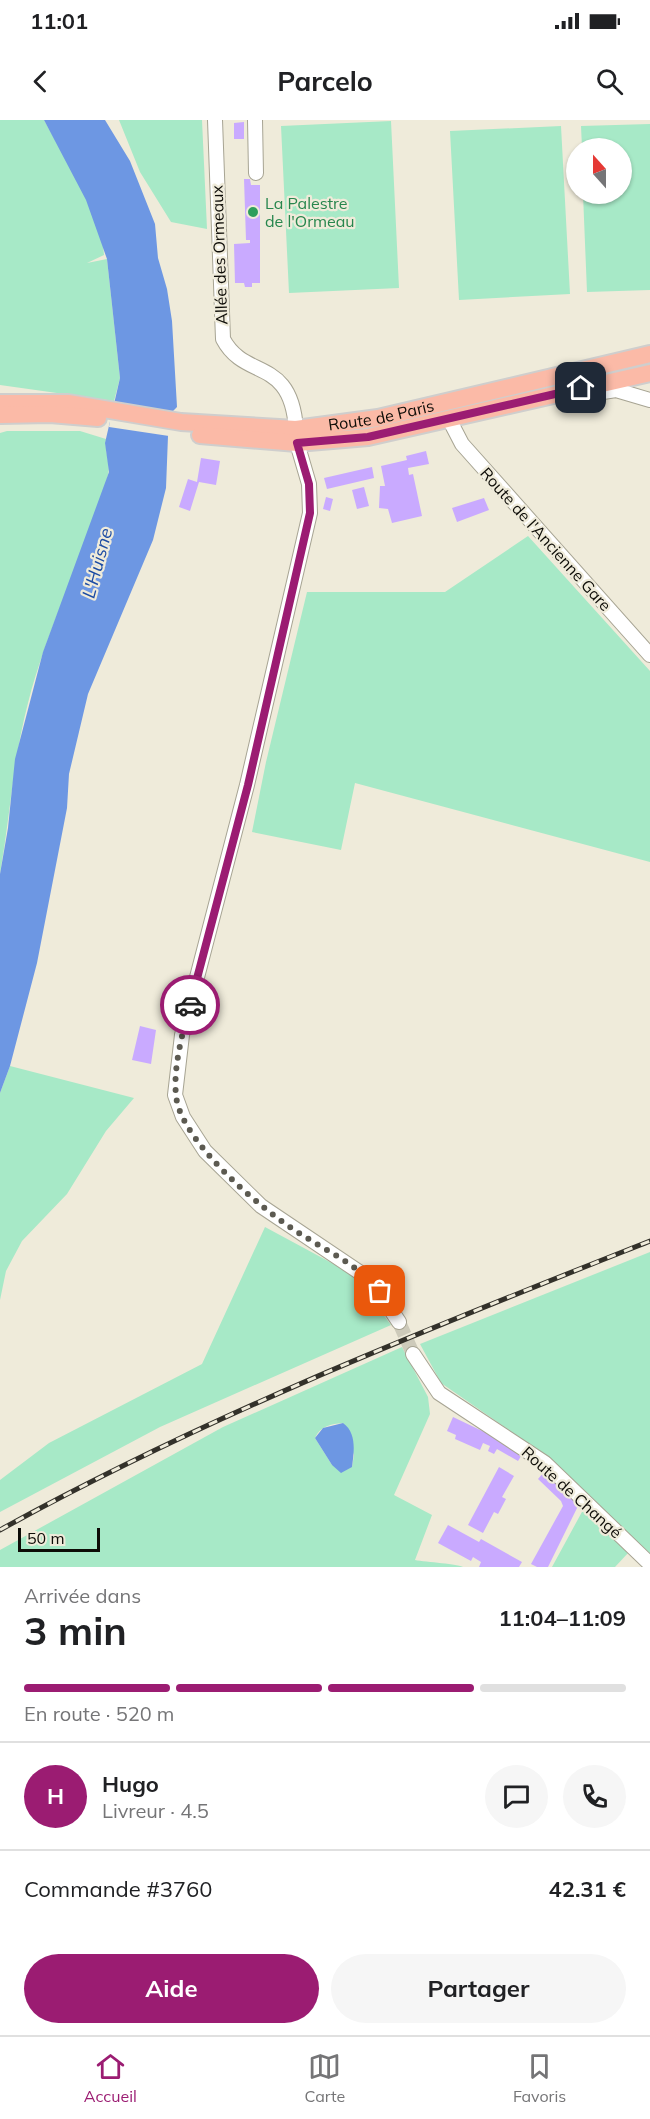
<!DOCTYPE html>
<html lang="fr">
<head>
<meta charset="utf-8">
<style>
  :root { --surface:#fff; --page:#f6f6f6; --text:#202124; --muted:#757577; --line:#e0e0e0; --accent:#9b1c72 }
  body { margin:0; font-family:Mulish,sans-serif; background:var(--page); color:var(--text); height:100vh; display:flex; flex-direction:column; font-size:22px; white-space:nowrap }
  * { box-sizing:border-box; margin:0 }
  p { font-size:20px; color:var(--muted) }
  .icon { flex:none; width:33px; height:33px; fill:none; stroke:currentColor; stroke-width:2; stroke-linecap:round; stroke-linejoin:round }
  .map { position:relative; height:1447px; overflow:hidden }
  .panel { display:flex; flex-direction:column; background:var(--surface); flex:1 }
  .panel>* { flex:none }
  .needle { width:39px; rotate:339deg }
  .tools { position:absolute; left:566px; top:18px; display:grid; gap:12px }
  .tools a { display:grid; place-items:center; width:66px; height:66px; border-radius:50%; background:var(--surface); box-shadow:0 2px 4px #0004; font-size:30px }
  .scale { position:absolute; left:18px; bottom:15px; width:82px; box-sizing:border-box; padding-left:6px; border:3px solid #0d0c07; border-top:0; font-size:16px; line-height:21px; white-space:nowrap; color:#0d0c07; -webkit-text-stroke:4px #efebda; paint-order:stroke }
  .pin { position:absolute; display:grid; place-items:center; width:51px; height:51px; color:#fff; margin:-26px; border-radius:12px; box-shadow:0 3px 9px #0006 }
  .courier { position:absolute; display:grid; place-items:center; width:60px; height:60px; margin:-30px; border:4px solid #9b1c72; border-radius:50%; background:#fff; color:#222; box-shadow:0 2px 8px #0007 }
  .head em { font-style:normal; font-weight:700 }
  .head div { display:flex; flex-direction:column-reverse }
  .head { display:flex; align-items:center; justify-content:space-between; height:102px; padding:0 24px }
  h1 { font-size:39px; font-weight:700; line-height:45px }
  .bar { display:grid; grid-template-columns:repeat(4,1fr); gap:9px 6px; align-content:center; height:72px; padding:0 24px }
  .bar i { height:8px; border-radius:4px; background:var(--line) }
  .bar .active { background:var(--accent) }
  .bar p { grid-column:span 4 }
  .line { display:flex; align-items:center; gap:15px; padding:0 24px; border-top:2px solid var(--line) }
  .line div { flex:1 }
  .round { display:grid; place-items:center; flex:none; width:63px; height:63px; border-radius:32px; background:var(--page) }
  .action { display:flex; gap:12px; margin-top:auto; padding:12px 24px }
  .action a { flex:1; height:69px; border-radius:36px; background:var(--accent); color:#fff; font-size:24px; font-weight:700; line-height:69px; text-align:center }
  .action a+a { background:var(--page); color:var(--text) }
  .status { display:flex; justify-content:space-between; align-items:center; height:42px; padding:0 30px; background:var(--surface); direction:ltr }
  .status svg { height:16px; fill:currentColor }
  header { display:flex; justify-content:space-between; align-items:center; height:78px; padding:0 24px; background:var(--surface); font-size:27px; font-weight:700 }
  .menu { display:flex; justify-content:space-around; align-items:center; height:84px; border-top:2px solid var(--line); background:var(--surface); font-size:16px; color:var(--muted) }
  .menu a { display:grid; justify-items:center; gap:3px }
  .menu .active { color:var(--accent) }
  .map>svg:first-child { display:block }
  .green { fill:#a7e9c7; fill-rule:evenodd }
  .water { fill:#6d97e3 }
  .pier { fill:#efebda }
  .building { fill:#c9aaff }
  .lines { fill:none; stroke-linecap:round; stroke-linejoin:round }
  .minor-tunnel { stroke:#cdcaba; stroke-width:14; stroke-dasharray:14 7; stroke-linecap:butt }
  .minor-casing { stroke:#a7a493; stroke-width:16 }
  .major-casing { stroke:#cfcecd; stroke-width:20 }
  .minor { stroke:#fff; stroke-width:14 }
  .major { stroke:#fbbaa7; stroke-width:16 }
  .rail-casing { stroke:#33312a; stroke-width:5 }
  .rail { stroke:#efebda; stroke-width:3; stroke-dasharray:9; stroke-linecap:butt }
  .done { stroke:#5c5a51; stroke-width:6; stroke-dasharray:0 10.8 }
  .route { stroke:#9b1c72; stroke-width:8 }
  .leisure-dot { fill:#2e9e5b; stroke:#efebda; stroke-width:2 }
  .labels { text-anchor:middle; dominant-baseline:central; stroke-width:4.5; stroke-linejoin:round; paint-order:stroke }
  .leisure-label { font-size:16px; fill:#27864d; stroke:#efebda; text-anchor:start }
  .street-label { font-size:16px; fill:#0d0c07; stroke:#efebda }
  .water-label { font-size:18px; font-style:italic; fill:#1b4ba3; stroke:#efebda }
</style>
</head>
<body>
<div class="status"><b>11:01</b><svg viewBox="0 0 49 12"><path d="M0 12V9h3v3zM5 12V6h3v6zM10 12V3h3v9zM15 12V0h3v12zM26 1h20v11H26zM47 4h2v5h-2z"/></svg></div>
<header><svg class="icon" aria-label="back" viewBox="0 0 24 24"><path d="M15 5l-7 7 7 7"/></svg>Parcelo<svg class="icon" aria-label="search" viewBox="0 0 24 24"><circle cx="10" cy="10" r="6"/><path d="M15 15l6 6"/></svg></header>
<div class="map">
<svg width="650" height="1447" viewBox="0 0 650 1447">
  <rect width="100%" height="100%" fill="#efebda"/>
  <path class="green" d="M 0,0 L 44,0 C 63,35 103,97 104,135 L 87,143 L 107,139 L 120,258 L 114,281 L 0,265 Z
    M 119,0 L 202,0 L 207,109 L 171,102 L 140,52 Z
    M 391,1 L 399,168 L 289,173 L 281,6 Z
    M 650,4 L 650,170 L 587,172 L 583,74 L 621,74 L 621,28 L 582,28 L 581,6 Z
    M 561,6 L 570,174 L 459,180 L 450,11 Z
    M 7,311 L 80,311 L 106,319 C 104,331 111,343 108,355 C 86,433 48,505 28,583 C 13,640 10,697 0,754 L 0,313 Z
    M 528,416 L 650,551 L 650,742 L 355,663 L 341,730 L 252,712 L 266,642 L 307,472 L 445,472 Z
    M 10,946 L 134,978 L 106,1011 L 67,1074 L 22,1121 L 6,1151 L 0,1180 L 0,973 Z
    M 265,1107 L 354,1155 L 391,1205 L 160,1307 L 0,1392 L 0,1360 L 49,1323 L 202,1244 Z
    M 650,1132 L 650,1434 L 552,1340 L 441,1263 L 420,1224 Z
    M 402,1227 L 428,1277 L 430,1294 L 394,1375 L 432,1395 L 415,1440 C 426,1442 459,1444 463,1447 L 0,1447 L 0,1430 L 223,1307 ZM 343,1303 L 354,1335 L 352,1347 L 332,1345 L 315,1318 C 320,1306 331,1304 343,1303 Z
    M 583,1390 L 629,1432 L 615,1447 L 552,1447 Z"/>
  <path class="water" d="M 44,0 L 105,0 L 130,41 L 155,104 L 158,138 L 167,169 L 172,201 L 177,287 L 172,292 L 168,316 L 166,368 L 153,420 L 88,574 L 69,654 L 67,688 L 37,843 L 10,946 L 0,973 L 0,754 L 8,708 L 15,639 L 43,532 L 109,352 L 105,323 L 120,258 L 107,139 L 86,80 Z
    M 343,1303 C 357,1313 354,1332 352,1347 L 341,1353 L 332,1345 L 315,1318 L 323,1308 Z"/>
  <path class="pier" d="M 112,285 L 172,295 L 169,316 L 109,307 Z"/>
  <path class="building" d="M 244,2 L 244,19 L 234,19 L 234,3 Z
    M 244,59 L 250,59 L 251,65 L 260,65 L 260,163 L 252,163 L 252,167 L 245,167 L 244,163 L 235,163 L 234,124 L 250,123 L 250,120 L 246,120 Z
    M 426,331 L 429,344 L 408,348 L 409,355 L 413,354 L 422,396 L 392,403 L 388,389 L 379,388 L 380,366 L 385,366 L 381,346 L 407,340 L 406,336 Z
    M 201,338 L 220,341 L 216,365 L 199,362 L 190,391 L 179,387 L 188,359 L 197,362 Z
    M 372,347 L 374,358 L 327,369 L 324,358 Z
    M 364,367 L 369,386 L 357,389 L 352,370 Z
    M 326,377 L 333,379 L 330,391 L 323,389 Z
    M 484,378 L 489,390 L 457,402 L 452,388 Z
    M 140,906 L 156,910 L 151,944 L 132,940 Z
    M 453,1297 L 516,1327 L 523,1333 L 518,1341 L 497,1329 L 494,1334 L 488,1331 L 490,1326 L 483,1323 L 480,1330 L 455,1319 L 456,1315 L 447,1311 Z
    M 499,1347 L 514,1356 L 502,1377 L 506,1379 L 498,1394 L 494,1392 L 483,1413 L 468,1405 Z
    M 544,1352 L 579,1384 L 548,1447 L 537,1447 L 531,1444 L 563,1386 L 561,1381 L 538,1359 Z
    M 448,1405 L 479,1422 L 481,1419 L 522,1442 L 519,1447 L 479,1447 L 481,1442 L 473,1437 L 471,1441 L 438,1423 Z"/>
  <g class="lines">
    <path class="minor-tunnel" d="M 399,1202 L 413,1234"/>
    <defs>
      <path id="minor" d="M 215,0 L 223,219 C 245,261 291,236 296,309
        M 255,0 L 256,53
        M 590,274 L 616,270 L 650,280
        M 449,299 L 462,324 L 650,535
        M 297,323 L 309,364 L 310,393 L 247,665 L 182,915 L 175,975 L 183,997 L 205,1031 L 261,1086 L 371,1160 L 399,1202
        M 413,1234 L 439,1273 L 545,1343 L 650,1444"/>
      <g id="major">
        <path id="s1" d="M 0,283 L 68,283 L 181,302 L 296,309 L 378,298 L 650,234"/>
        <path d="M 0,295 L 50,294 L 98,298"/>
        <path d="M 200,315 L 297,323 L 368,317 L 650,253"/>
      </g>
    </defs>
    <use href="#minor" class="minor-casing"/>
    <use href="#major" class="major-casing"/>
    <use href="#minor" class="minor"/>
    <use href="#major" class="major"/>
    <defs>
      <path id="rail" d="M 0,1410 C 210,1294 428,1209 650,1121"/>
    </defs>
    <use href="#rail" class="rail-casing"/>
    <use href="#rail" class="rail"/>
  </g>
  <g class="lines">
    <path class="done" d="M 190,885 C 183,911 173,947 176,975 C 179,1020 262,1090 299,1113 C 327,1131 358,1145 380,1171"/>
    <path class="route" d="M 190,885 L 248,665 L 310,393 L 309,364 L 297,323 L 368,317 L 581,268"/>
  </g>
  <circle class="leisure-dot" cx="253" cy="92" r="6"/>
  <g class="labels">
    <g class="leisure-label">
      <text x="265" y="83">La Palestre<tspan x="265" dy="18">de l'Ormeau</tspan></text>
    </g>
    <g class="street-label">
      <text transform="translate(219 135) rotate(-92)">Allée des Ormeaux</text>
      <text stroke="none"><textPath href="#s1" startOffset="384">Route de Paris</textPath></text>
      <text transform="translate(546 419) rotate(48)">Route de l'Ancienne Gare</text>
      <text transform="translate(572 1372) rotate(42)">Route de Changé</text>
    </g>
    <g class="water-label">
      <text transform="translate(97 443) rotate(-75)">L'Huisne</text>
    </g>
  </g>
</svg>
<div class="tools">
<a><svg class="needle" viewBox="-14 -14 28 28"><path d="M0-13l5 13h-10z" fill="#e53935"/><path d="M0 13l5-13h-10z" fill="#757577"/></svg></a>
</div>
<div class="scale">50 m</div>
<div class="pin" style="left:380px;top:1171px;background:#ea580c"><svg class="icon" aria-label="bag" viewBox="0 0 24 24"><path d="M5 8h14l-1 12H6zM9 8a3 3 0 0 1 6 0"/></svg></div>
<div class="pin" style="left:581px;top:268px;background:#1f2937"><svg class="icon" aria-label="home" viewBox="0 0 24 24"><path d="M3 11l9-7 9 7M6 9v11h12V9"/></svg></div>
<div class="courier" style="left:190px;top:885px"><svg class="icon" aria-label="car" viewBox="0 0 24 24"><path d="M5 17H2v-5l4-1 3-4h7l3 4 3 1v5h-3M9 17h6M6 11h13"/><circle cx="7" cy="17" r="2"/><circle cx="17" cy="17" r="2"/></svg></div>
</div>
<section class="panel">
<div class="head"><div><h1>3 min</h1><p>Arrivée dans</p></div><em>11:04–11:09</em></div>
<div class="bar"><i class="active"></i><i class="active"></i><i class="active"></i><i></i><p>En route · 520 m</p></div>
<div class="line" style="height:108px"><b class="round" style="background:var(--accent);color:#fff">H</b><div><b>Hugo</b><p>Livreur · 4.5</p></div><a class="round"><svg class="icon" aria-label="chat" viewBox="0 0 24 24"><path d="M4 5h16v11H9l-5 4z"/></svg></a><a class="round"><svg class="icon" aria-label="phone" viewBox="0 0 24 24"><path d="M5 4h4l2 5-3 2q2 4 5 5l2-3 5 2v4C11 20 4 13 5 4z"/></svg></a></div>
<div class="line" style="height:78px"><div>Commande #3760</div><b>42.31 €</b></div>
<div class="action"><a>Aide</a><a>Partager</a></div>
</section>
<nav class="menu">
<a class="active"><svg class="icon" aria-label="home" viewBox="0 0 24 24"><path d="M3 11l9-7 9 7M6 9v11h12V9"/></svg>Accueil</a>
<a><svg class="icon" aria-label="map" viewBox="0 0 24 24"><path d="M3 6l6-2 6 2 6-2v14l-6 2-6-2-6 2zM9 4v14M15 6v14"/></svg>Carte</a>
<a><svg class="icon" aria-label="saved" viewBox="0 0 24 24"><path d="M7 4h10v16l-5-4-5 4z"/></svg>Favoris</a>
</nav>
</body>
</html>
